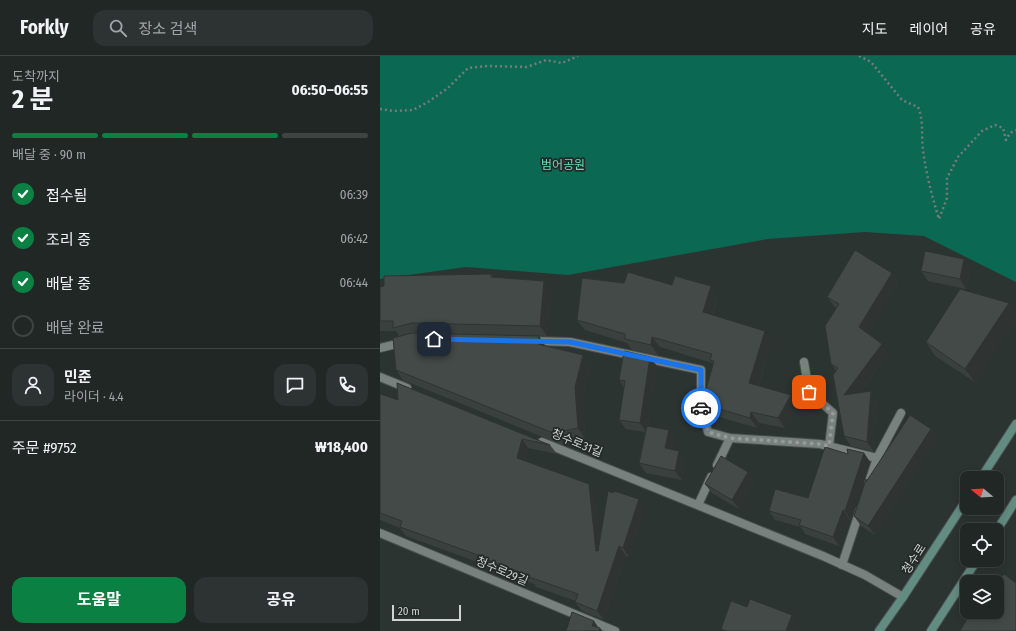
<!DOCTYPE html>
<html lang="ko">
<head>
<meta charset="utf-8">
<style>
  :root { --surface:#212725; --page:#2d3332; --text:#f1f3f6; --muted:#a2a5a7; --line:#3e4442; --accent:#0b8043 }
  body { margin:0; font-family:"Fira Sans Condensed","Noto Sans KR",sans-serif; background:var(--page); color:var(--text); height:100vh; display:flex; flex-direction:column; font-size:15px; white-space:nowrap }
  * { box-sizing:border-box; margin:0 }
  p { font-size:13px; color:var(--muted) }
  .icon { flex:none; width:22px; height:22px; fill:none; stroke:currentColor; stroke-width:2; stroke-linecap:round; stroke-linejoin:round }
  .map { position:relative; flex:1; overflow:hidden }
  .panel { display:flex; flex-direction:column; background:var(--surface); width:380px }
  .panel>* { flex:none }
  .needle { width:26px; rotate:288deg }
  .tools { position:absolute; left:580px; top:415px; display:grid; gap:8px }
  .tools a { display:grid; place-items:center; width:44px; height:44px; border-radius:8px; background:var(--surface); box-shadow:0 2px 10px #0003,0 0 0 1px var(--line); font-size:20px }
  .scale { position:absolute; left:12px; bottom:10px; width:69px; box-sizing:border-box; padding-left:4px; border:2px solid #cfd3d2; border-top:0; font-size:11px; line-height:14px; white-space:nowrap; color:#cfd3d2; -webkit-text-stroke:3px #232a27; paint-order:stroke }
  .pin { position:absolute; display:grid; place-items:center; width:34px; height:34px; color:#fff; margin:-17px; border-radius:8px; box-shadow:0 2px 6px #0006 }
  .courier { position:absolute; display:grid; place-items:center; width:40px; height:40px; margin:-20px; border:3px solid #1a73e8; border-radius:50%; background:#fff; color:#222; box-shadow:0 1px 5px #0007 }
  .summary em { font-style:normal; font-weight:700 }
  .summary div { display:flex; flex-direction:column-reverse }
  .summary { display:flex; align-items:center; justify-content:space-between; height:68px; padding:0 12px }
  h1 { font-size:26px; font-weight:700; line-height:30px }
  .bar { display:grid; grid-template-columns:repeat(4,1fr); gap:6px 4px; align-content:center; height:48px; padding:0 12px }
  .bar i { height:5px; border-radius:3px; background:var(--line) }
  .bar .selected { background:var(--accent) }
  .bar p { grid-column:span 4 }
  .line { display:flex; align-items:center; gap:10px; padding:0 12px; border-top:1px solid var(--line) }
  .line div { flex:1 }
  .round { display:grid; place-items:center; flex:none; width:42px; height:42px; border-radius:12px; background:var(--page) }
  ol { padding:0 12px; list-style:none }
  li { display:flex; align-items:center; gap:12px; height:44px }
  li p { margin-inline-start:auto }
  li .icon { padding:4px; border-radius:50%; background:var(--accent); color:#fff; stroke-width:4 }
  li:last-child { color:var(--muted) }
  li i { width:22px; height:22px; border:2px solid var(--line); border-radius:50% }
  .action { display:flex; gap:8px; margin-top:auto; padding:8px 12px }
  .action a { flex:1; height:46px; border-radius:12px; background:var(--accent); color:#fff; font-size:16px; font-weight:700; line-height:46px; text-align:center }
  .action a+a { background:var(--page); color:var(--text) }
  header { display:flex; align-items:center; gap:24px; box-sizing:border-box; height:56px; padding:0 20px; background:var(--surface); border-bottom:1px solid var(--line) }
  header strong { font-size:19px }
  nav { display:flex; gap:22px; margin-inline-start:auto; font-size:14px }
  .search { width:280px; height:36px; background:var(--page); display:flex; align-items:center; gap:10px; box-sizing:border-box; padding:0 14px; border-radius:12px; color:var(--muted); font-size:15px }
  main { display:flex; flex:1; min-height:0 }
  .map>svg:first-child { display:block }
  .forest { fill:#0a6853 }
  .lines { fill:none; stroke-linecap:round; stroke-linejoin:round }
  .minor-casing { stroke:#494f4d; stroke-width:10 }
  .secondary-casing { stroke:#494f4d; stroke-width:10 }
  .path { stroke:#767c7a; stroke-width:2.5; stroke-dasharray:2 3; stroke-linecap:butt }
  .minor { stroke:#79817e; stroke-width:8 }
  .secondary { stroke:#638c81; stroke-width:8 }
  .wall { fill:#3a403d }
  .shaded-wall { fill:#2f3432 }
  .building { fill:#434a47; stroke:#2f3432 }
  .done { stroke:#969b9a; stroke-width:4; stroke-dasharray:0 7.2 }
  .route { stroke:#1a73e8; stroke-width:5 }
  .labels { text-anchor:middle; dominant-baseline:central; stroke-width:3.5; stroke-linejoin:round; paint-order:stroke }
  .park-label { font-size:12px; fill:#67dbba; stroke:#232a27 }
  .street-label { font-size:12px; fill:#cfd3d2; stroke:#232a27 }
</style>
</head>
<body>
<header>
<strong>Forkly</strong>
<div class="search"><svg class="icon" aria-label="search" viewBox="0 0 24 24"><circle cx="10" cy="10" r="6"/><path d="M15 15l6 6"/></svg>장소 검색</div>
<nav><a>지도</a><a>레이어</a><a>공유</a></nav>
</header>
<main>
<section class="panel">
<div class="summary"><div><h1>2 분</h1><p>도착까지</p></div><em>06:50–06:55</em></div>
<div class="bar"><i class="selected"></i><i class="selected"></i><i class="selected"></i><i></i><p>배달 중 · 90 m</p></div>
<ol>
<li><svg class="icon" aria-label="check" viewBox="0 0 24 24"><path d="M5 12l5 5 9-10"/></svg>접수됨<p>06:39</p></li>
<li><svg class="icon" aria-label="check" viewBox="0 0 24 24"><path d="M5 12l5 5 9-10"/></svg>조리 중<p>06:42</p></li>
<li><svg class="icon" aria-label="check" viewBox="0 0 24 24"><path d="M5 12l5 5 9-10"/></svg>배달 중<p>06:44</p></li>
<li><i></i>배달 완료</li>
</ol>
<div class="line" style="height:72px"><a class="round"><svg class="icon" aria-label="person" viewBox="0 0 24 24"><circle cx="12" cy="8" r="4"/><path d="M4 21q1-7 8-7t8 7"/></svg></a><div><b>민준</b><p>라이더 · 4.4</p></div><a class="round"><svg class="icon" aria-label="chat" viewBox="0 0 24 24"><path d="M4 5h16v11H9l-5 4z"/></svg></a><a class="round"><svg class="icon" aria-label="phone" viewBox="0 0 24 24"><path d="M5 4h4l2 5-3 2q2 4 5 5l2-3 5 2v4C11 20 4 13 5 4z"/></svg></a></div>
<div class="line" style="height:52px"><div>주문 #9752</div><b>₩18,400</b></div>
<div class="action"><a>도움말</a><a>공유</a></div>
</section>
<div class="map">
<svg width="636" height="575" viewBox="0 0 636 575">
  <rect width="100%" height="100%" fill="#2c3431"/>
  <path class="forest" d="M 0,0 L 636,0 L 636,226 L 544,180 L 485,176 L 388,183 L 188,219 L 86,211 L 0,223 Z"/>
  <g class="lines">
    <defs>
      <path id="minor" d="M 152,285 L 190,286 L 321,314 L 321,350 L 328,376 L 350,382 L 440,388 L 497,402
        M 0,292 L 25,286
        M 424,306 L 429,336 L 453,357 L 449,390
        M 0,321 L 27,332
        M 162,386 L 443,500 L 485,519 L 523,541
        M 337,409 L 350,382
        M 489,426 L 497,402 L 521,357
        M 318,449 L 331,421
        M 0,477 L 235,575
        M 462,509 L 480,454"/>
      <path id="secondary" d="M 601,422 L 636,368
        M 617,474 L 636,444
        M 499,575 L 523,541 L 587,443
        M 551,575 L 597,504"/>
    </defs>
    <use href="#minor" class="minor-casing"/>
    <use href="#secondary" class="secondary-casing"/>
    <path class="path" d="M 479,0 L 491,6 L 522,44 L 538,51 C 544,65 541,79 543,94 C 546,117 552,141 559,163 L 567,142 L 567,122 L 578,101 L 602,75 L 615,69 L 623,72 L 626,84 L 630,77 L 636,74
      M 0,53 L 14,55 L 33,54 L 48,46 L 68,32 L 88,12 L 108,10 L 147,11 L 166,4 L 182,7 L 198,0"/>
    <use href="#minor" class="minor"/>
    <use href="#secondary" class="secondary"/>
  </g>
  <path class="wall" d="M 591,213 L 586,233 L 548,225 L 541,215 Z
    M 512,217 L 518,227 L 488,278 L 508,298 L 480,337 L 498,345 L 494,396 L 471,390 L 464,380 L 456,315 L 451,308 L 456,252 L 454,250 L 447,241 Z
    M 111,218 L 114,221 L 164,225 L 171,235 L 167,280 L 38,277 L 159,280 L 165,290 L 203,299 L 211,310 L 203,342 L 205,383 L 187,387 L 185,390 L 23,324 L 16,314 L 19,280 L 16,275 L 0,275 L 0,231 Z
    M 244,227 L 292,229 L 331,230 L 338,241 L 333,259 L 392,286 L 379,330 L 418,349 L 405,372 L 379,367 L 377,372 L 329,358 L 322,348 L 333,308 L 332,307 L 280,291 L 278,299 L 252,294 L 247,287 L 205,274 L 197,264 Z
    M 629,247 L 636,256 L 636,265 L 595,326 L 555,300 L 546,286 Z
    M 277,310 L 268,370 L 289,374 L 296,384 L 293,394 L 299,395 L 306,405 L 302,424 L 266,417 L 259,407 L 265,376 L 246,373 L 239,364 L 244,332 L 239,324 Z
    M 0,338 L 18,344 L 170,389 L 177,398 L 148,392 L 145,405 L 215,437 L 220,482 L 266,453 L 249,501 L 246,500 L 224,564 L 202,555 L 195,546 L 196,545 L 156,531 L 154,528 L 115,514 L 114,512 L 26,480 L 20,472 L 0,464 Z
    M 551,373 L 558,382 L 495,479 L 481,470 L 474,460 L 487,424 Z
    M 484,397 L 490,406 L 471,464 L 469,463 L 459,490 L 425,478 L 421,471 L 395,464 L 389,455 L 428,442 Z
    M 368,416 L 375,425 L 359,453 L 332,437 L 325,428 Z"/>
  <path class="shaded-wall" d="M 584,203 L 591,213 L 586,233 L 580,223 Z
    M 512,217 L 518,227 L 486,281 L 479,271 Z
    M 164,225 L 171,235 L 167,280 L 160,270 Z
    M 331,230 L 338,241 L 330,267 L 323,256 Z
    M 629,247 L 636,256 L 636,265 L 595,326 L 585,313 Z
    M 385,275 L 392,286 L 376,338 L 369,327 Z
    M 159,280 L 166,291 L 158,288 Z
    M 272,281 L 280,291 L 278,299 L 271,289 Z
    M 502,288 L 508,298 L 471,349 L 464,339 Z
    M 203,299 L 211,310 L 203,342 L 205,383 L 198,372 L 195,331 Z
    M 270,301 L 277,310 L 267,377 L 260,367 Z
    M 491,335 L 498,345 L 494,396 L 487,386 Z
    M 411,339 L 418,349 L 405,372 L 398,362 Z
    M 371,356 L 379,367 L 377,372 L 370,362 Z
    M 551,373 L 558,382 L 495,479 L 488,470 Z
    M 289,374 L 296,384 L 292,402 L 285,392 Z
    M 179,376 L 187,387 L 185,390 L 178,379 Z
    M 142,383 L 148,392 L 143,412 L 137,402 Z
    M 299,395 L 306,405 L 302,424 L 295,415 Z
    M 484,397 L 490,406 L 471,464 L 465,455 Z
    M 368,416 L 375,425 L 359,453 L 352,444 Z
    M 209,428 L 215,437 L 223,505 L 216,495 Z
    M 259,443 L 266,453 L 249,501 L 243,492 Z
    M 463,454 L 469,463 L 459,490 L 453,481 Z
    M 239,490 L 246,500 L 224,564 L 217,555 Z
    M 412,559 L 422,573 L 421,575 L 406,575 Z
    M 214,565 L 220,574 L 220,572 L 222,575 L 216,575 L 212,570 Z"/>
  <path class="building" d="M 475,194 L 512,217 L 479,271 L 502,288 L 464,339 L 491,335 L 487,386 L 464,380 L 453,319 L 458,312 L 451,308 L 445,270 L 459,248 L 447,241 Z
    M 545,195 L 584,203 L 580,223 L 541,215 Z
    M 248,216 L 292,229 L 295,220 L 331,230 L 323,256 L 385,275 L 369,327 L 411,339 L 398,362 L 371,356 L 370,362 L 322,348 L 334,305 L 330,304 L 332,298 L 272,281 L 271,289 L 245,283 L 245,278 L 197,264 L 202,222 L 244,227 Z
    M 111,218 L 111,221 L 164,225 L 160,270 L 32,267 L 13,272 L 13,265 L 0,265 L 0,231 L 4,230 L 4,220 Z
    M 580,233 L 629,247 L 585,313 L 546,286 Z
    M 32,277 L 159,280 L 158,288 L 203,299 L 195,331 L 198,372 L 179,376 L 178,379 L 16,314 L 13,282 Z
    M 244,295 L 270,301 L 260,367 L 239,364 L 245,325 L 239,324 Z
    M 17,327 L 170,389 L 142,383 L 137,402 L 209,428 L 216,495 L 218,495 L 228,435 L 233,437 L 234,435 L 259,443 L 243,492 L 239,490 L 217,555 L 195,546 L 198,538 L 149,521 L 150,520 L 108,504 L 109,503 L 20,471 L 22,465 L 0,457 L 0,338 L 18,344 Z
    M 530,359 L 551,373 L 488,470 L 474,460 L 486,423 L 486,426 Z
    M 267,370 L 289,374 L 285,392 L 299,395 L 295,415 L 259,407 Z
    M 445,391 L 468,398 L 467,393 L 484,397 L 465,455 L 463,454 L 453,481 L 419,469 L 421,464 L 389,455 L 395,433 L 428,442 Z
    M 341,400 L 368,416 L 352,444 L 325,428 Z
    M 624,518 L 636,527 L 636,575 L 580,575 L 591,556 L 593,556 L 596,558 L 597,556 L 617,556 L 617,527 Z
    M 370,543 L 412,559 L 406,575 L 347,575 L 341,573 L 351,545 L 367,551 Z
    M 192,556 L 214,565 L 212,570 L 220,572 L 219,575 L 186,575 Z"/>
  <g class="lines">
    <path class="done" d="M 321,352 L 328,376 L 350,382 L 440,388 L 449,390 L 453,357 L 429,336"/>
    <path class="route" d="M 54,283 L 190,286 L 321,314 L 321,352"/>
  </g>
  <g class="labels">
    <g class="park-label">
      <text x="183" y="109">범어공원</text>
    </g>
    <g class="street-label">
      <text transform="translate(197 387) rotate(22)">청수로31길</text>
      <text transform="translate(534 503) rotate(-57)">청수로</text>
      <text transform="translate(122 515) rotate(23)">청수로29길</text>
    </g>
  </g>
</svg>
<div class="tools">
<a><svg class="needle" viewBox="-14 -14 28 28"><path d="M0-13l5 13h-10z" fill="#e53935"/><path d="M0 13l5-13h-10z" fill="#a2a5a7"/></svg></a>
<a><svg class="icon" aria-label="locate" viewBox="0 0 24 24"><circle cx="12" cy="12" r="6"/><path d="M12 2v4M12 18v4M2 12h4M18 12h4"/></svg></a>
<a><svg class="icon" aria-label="layers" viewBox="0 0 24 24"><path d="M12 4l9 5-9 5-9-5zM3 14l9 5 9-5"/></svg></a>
</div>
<div class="scale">20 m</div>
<div class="pin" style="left:429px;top:336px;background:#ea580c"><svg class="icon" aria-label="bag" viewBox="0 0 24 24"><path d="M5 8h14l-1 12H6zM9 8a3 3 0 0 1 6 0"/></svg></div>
<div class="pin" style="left:54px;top:283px;background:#1f2937"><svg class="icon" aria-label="home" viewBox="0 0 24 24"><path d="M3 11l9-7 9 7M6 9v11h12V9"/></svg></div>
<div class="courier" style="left:321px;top:352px"><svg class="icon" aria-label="car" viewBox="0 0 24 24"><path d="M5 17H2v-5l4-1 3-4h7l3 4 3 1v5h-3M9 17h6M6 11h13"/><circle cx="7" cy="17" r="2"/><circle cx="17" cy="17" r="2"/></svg></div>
</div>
</main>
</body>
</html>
